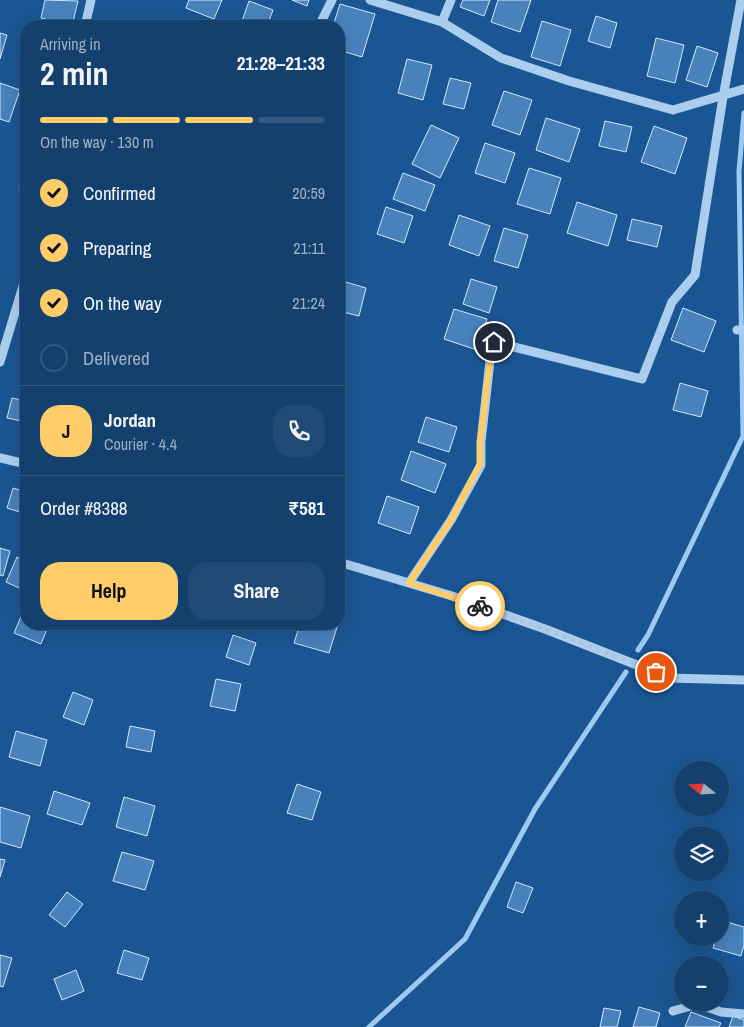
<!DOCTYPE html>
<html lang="en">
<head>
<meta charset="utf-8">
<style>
  :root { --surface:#14406e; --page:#214b76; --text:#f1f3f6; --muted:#9dafc2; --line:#335981; --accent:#ffcc6a }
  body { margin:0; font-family:"Archivo Narrow",sans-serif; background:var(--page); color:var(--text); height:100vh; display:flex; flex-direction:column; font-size:19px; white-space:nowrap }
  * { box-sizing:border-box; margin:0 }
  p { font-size:16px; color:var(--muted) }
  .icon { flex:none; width:28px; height:28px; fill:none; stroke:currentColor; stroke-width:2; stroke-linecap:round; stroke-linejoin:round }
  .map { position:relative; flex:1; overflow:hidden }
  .details { position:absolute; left:20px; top:20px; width:325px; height:610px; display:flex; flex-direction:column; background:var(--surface); border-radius:20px; box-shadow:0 5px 20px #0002,0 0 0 1px var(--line) }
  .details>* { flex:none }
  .needle { width:32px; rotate:288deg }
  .buttons { position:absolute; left:674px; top:761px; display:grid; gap:10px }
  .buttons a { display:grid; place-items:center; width:55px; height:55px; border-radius:50%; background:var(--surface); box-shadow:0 5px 20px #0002,0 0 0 1px var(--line); font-size:25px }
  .pin { position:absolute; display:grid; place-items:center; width:42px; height:42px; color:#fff; margin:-21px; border:2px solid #fff; border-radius:50%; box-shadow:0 1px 5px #0007 }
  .courier { position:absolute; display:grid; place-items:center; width:50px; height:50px; margin:-25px; border:4px solid #ffcc6a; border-radius:50%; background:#fff; color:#222; box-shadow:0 1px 6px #0007 }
  .head em { font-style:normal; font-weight:800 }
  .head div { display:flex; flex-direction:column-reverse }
  .head { display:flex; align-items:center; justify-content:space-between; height:85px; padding:0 20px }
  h1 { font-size:32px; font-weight:800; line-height:38px }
  .bar { display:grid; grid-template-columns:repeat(4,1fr); gap:8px 5px; align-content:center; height:60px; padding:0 20px }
  .bar i { height:6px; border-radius:4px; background:var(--line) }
  .bar .current { background:var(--accent) }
  .bar p { grid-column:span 4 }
  .line { display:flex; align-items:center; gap:12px; padding:0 20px; border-top:1px solid var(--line) }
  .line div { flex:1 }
  .round { display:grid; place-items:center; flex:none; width:52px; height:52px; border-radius:20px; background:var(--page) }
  ol { padding:0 20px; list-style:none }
  li { display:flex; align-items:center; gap:15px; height:55px }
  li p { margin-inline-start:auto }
  li .icon { padding:5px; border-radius:50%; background:var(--accent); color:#111; stroke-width:4 }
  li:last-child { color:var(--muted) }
  li i { width:28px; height:28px; border:2px solid var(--line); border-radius:50% }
  .cta { display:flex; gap:10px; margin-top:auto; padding:10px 20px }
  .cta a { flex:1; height:58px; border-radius:20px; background:var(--accent); color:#111; font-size:20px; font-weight:800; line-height:58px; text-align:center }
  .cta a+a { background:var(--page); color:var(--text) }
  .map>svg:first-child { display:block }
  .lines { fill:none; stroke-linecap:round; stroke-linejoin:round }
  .stream { stroke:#9ec9f1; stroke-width:5 }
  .building { fill:#4782bc; stroke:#d2e7fb }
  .minor { stroke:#abceef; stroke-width:9 }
  .done { stroke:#afc4d9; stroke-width:5; stroke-dasharray:0 9 }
  .route { stroke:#ffcc6a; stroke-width:6 }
</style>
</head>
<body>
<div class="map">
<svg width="744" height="1027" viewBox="0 0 744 1027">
  <rect width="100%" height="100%" fill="#1a5693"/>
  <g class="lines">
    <path class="stream" d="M 638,650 L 648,635 L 743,436 L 739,171 L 744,113
      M 369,1027 L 465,939 L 535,809 L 626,672"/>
  </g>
  <path class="building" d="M 45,0 L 78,1 L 72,26 L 41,18 Z
    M 189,0 L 222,0 L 214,19 L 186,8 Z
    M 292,0 L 309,0 L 307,6 Z
    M 463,0 L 490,0 L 484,16 L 460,7 Z
    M 498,0 L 531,0 L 520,32 L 491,22 Z
    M 249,1 L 273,10 L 267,26 L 246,26 L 241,24 Z
    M 340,4 L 375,14 L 362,57 L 339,50 L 339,26 L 333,26 Z
    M 596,16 L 617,23 L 610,48 L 588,41 Z
    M 542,21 L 571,30 L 560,66 L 531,57 Z
    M 0,33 L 7,35 L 0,59 Z
    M 656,38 L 684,45 L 675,83 L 647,76 Z
    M 697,46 L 718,53 L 707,87 L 686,80 Z
    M 407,59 L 432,65 L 423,100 L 398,93 Z
    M 450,78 L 471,83 L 464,109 L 443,104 Z
    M 0,83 L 20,90 L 9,122 L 0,119 Z
    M 504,91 L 532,100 L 520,135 L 492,125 Z
    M 546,118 L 580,129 L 569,162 L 536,150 Z
    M 605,121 L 632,127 L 626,152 L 599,146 Z
    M 431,125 L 459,138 L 440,178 L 412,164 Z
    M 654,126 L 687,138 L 675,174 L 641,162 Z
    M 485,143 L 515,153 L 505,183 L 475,173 Z
    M 26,164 L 26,190 L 19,188 Z
    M 529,168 L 561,178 L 550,214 L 517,204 Z
    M 403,173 L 435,185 L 425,211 L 393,199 Z
    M 577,202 L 617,215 L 608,246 L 567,233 Z
    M 386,207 L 413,216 L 404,243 L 377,234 Z
    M 459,215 L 490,226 L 479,256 L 449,245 Z
    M 632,219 L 662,226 L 657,247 L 627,240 Z
    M 504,228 L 528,235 L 518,268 L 494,261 Z
    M 471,279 L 497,287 L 489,313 L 463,304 Z
    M 339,280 L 366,288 L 359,316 L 339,311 Z
    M 683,308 L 716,321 L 704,352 L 671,340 Z
    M 454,309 L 487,319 L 477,350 L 444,339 Z
    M 680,383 L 708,391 L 701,417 L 673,410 Z
    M 12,398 L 26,401 L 26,422 L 7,418 Z
    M 426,417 L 457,427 L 449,452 L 418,442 Z
    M 411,451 L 446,464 L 435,493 L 401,480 Z
    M 13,488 L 26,492 L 26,514 L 7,508 Z
    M 387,496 L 419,507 L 410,534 L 378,523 Z
    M 339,511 L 344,512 L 339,530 Z
    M 0,548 L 10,551 L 3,576 L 0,575 Z
    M 17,557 L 26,562 L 26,591 L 6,582 Z
    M 26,605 L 26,624 L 49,624 L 41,644 L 14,633 Z
    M 300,624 L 338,624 L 329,653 L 294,643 Z
    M 233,635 L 256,643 L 249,665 L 226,657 Z
    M 216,679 L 241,684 L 235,711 L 210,706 Z
    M 73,692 L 93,700 L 84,725 L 63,717 Z
    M 130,726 L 155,731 L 151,752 L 126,747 Z
    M 16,731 L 47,740 L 40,766 L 9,757 Z
    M 297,784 L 321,792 L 312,820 L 287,813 Z
    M 54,791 L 90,803 L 82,825 L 47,814 Z
    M 124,797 L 155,806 L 147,836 L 116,827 Z
    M 0,807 L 30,816 L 21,848 L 0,842 Z
    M 122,852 L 154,861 L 145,890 L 113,881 Z
    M 0,859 L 5,860 L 0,877 Z
    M 516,882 L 533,888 L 523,913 L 507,907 Z
    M 67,892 L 83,904 L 65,927 L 49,915 Z
    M 720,920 L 744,927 L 744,945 L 741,956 L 713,948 L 716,938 L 720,938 Z
    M 124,950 L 149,958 L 142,980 L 117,973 Z
    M 0,955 L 12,958 L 3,987 L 0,986 Z
    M 76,970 L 84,991 L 62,1000 L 54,979 Z
    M 639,1007 L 660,1013 L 656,1027 L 633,1027 Z
    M 604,1008 L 621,1011 L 617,1027 L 600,1027 Z
    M 691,1012 L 721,1023 L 719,1027 L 685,1027 Z
    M 733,1016 L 744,1020 L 744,1027 L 729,1027 Z"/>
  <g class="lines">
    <path class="minor" d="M 370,0 L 442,22
      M 451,0 L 442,22 L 501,58 L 569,81 L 673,110 L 744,89
      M 85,26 L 91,0
      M 319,26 L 332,0
      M 737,330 L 744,330
      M 0,362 L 26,276
      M 0,458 L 26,464
      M 339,562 L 452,596 L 545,629 L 670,678 L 744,680
      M 409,583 L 451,520 L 481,465 L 481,442 L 491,352 L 494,342 L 642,379 L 672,302 L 695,275 L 723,97 L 741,0
      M 673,1011 L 698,1004 L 721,1012 L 744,1014"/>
  </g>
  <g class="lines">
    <path class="done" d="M 480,606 L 545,629 L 656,672"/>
    <path class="route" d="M 480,606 L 409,583 L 451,520 L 480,464 L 480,442 L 491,352 L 494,342"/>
  </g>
</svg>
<div class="buttons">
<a><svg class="needle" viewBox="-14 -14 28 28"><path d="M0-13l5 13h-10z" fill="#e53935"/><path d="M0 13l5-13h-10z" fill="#9dafc2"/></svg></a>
<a><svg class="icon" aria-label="layers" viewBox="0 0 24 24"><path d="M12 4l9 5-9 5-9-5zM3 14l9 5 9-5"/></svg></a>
<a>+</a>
<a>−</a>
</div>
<div class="pin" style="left:656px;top:672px;background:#ea580c"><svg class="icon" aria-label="bag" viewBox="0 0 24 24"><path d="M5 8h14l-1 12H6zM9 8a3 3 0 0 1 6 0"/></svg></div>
<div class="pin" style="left:494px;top:342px;background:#1f2937"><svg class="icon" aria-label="home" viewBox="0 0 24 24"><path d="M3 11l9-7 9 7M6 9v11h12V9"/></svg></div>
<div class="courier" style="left:480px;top:606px"><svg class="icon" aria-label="bike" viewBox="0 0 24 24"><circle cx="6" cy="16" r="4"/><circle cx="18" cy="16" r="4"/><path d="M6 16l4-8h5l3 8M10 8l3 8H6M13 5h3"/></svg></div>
<section class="details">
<div class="head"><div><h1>2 min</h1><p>Arriving in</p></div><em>21:28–21:33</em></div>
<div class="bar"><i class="current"></i><i class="current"></i><i class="current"></i><i></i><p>On the way · 130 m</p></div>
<ol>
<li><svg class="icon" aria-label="check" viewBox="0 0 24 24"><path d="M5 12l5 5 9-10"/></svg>Confirmed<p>20:59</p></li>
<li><svg class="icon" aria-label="check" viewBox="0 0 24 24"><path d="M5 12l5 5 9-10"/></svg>Preparing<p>21:11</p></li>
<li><svg class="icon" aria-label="check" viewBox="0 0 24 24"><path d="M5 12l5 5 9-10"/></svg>On the way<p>21:24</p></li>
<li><i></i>Delivered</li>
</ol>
<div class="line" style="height:90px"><b class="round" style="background:var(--accent);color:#111">J</b><div><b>Jordan</b><p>Courier · 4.4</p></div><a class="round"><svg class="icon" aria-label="phone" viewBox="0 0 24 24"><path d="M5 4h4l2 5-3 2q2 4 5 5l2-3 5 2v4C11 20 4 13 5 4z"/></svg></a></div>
<div class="line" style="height:65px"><div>Order #8388</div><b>₹581</b></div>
<div class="cta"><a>Help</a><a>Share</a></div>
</section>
</div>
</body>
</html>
